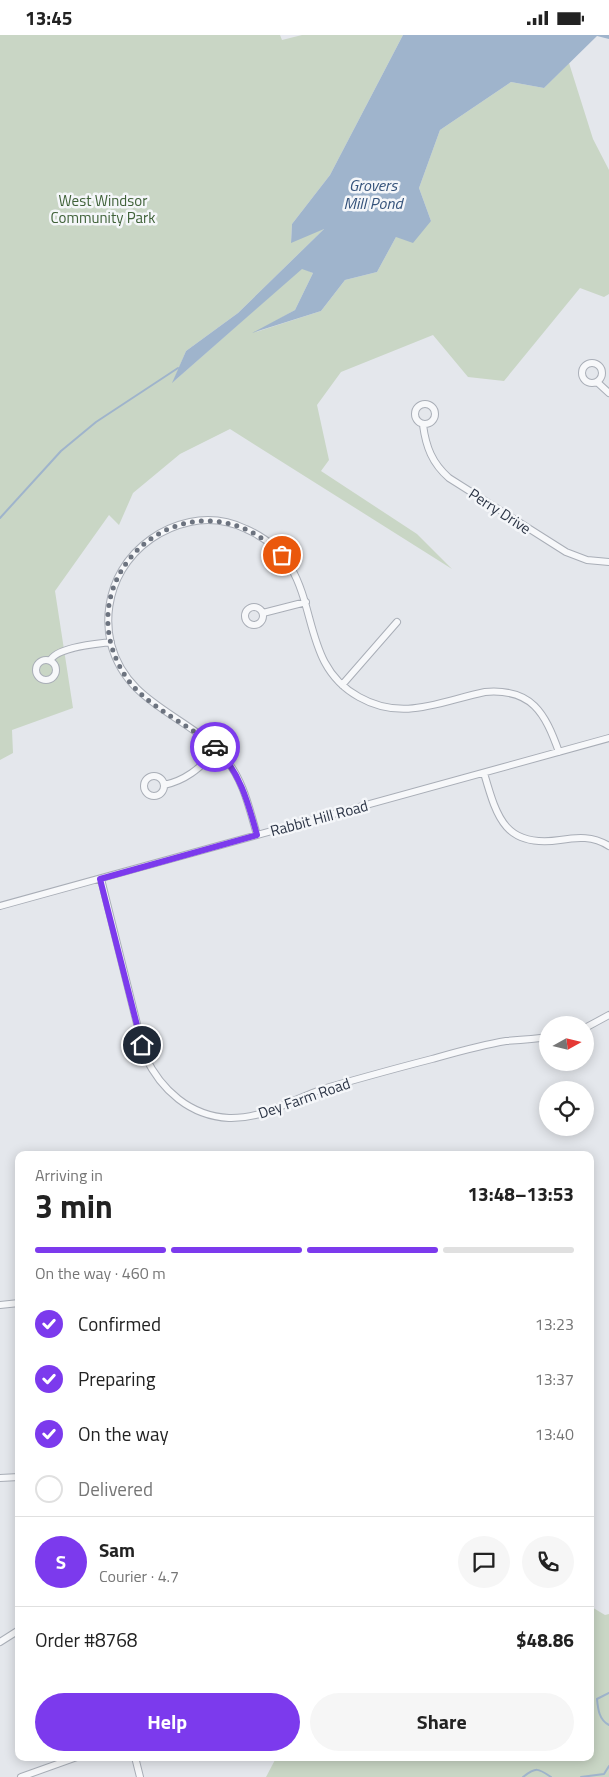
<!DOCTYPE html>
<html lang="en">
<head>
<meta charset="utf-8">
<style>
  :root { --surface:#fff; --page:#f6f6f6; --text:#222; --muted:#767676; --line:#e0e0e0; --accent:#7c3aed }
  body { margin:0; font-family:"Titillium Web",sans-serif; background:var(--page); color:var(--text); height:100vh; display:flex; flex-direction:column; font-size:19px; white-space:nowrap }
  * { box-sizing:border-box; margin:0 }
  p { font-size:16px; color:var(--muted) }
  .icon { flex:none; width:28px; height:28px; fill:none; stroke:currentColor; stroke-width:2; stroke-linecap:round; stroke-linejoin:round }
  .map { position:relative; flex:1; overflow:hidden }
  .sheet { position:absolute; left:15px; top:1116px; width:579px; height:610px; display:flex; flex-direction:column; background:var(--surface); border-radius:10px; box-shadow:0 2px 12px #0003 }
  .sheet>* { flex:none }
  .needle { width:32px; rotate:82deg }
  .fabs { position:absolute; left:539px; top:981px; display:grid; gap:10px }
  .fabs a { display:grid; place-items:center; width:55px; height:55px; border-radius:50%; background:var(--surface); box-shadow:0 2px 12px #0003; font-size:25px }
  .pin { position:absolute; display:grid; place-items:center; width:42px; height:42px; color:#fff; margin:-21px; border:2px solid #fff; border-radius:50%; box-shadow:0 1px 5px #0007 }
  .courier { position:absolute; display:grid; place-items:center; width:50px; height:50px; margin:-25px; border:4px solid #7c3aed; border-radius:50%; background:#fff; color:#222; box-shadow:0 1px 6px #0007 }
  .summary em { font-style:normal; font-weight:700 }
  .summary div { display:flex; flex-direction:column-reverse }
  .summary { display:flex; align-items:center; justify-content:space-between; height:85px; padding:0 20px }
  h1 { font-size:32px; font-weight:700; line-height:38px }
  .bar { display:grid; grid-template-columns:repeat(4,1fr); gap:8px 5px; align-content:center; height:60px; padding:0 20px }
  .bar i { height:6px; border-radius:4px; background:var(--line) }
  .bar .on { background:var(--accent) }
  .bar p { grid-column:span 4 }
  .line { display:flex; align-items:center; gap:12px; padding:0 20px; border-top:1px solid var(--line) }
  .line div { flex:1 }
  .round { display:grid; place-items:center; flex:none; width:52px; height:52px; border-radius:26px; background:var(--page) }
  ol { padding:0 20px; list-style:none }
  li { display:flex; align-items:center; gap:15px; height:55px }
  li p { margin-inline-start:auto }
  li .icon { padding:5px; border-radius:50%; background:var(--accent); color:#fff; stroke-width:4 }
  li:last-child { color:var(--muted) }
  li i { width:28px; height:28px; border:2px solid var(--line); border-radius:50% }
  .cta { display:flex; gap:10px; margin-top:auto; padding:10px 20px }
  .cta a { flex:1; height:58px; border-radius:30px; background:var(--accent); color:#fff; font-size:20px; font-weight:700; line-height:58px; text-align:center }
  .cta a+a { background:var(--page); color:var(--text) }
  .status { display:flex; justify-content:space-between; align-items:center; height:35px; padding:0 25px; background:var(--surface); direction:ltr }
  .status svg { height:14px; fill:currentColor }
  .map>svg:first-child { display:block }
  .green { fill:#c9d6c5 }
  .water { fill:#9fb4cc }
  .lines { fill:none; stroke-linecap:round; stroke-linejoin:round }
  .stream { stroke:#9fb4cc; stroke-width:2 }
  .street-casing { stroke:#a9aeb7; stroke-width:8 }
  .street { stroke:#f7f8fa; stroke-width:6 }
  .done { stroke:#6c737f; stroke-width:5; stroke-dasharray:0 9 }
  .route { stroke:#7c3aed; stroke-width:6 }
  .labels { text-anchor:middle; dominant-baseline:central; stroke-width:5; stroke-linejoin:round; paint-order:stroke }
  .park-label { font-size:15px; fill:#3f6138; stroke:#f4f6f9 }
  .street-label { font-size:15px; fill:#2b3445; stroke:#f4f6f9 }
  .water-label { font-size:16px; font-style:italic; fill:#34527a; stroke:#f4f6f9 }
</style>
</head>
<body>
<div class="status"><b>13:45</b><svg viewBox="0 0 49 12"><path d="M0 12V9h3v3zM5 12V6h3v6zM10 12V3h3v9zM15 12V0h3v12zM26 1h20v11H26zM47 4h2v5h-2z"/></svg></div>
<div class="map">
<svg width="609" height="1742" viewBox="0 0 609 1742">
  <rect width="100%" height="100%" fill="#e4e7ec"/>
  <path class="green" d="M 0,0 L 280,0 L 282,5 L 302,0 L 403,0 L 330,140 L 292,189 L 291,207 L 325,193 L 238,278 L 186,316 L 173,347 L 302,233 L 313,238 L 295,275 L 256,297 L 321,276 L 345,245 L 377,237 L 396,202 L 431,186 L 419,153 L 440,95 L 511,47 L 544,53 L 569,28 L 593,104 L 609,135 L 609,259 L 604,262 L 580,253 L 504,346 L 468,342 L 433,300 L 341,337 L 317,370 L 329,425 L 321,436 L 417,499 L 452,534 L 230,394 L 180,419 L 133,458 L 119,490 L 109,480 L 55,556 L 73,673 L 12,695 L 13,718 L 0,725 Z
    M 590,1571 L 605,1580 L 609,1579 L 609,1742 L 266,1742 L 276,1723 L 590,1722 Z"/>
  <path class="water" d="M 403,0 L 609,0 L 609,4 L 597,1 L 544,53 L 511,47 L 440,95 L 419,153 L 431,186 L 413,208 L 396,202 L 377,237 L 345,245 L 321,276 L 252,298 L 295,275 L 313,238 L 302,234 L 172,348 L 186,316 L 238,278 L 324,194 L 291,208 L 292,189 L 330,140 Z"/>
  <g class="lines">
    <path class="stream" d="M 0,483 L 61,416 L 96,387 L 178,333
      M 609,1658 L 597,1664 C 598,1674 599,1685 609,1690
      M 523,1742 C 536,1732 538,1733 551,1742
      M 581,1742 L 604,1739 L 609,1731"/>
    <defs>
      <path id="street" d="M582 338a10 10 0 1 1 20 0a10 10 0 1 1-20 0Z
        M 597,347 L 609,358
        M415 379a10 10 0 1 1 20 0a10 10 0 1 1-20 0Z
        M 423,390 C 426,412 432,428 449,443 L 566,517 L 587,525 L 609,527
        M245 581a9 9 0 1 1 18 0a9 9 0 1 1-18 0Z
        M 263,578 L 306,567
        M36 635a10 10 0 1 1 20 0a10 10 0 1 1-20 0Z
        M 50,626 C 56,612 96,609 111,607
        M 342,650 L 397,587
        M 484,738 C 497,783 505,813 560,805 C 578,802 593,801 609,811
        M144 751a10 10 0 1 1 20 0a10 10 0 1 1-20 0Z
        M 164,750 C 188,745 201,731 218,715
        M 257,800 C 249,772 243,744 224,722 C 187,679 127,670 111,609 C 105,584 109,557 122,535 C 137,510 162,493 190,487 C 209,483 229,486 246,494 C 331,531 288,623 359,662 C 403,687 441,666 485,657 C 532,653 545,678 559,717
        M 101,844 L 145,1021 C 161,1055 190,1081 229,1083 C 265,1084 294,1063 326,1053 C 361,1043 397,1033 432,1024 C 457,1017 481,1010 506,1006 C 520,1005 534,1004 548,1002
        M 0,871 L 609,703
        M 585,993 L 609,980
        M 0,1270 L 19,1268
        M 0,1443 L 19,1442
        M 0,1607 L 19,1595
        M 135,1722 L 140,1742
        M 21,1742 L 77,1722"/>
    </defs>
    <use href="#street" class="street-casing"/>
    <use href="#street" class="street"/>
  </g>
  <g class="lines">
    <path class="done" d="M 215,712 C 186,687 145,672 124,639 C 62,538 192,429 282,520"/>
    <path class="route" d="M 142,1010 L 100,844 L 257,800 C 248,767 240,737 215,712"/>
  </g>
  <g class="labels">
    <g class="park-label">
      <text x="103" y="165">West Windsor<tspan x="103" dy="17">Community Park</tspan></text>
    </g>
    <g class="street-label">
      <text transform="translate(500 476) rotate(33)">Perry Drive</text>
      <text transform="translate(319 783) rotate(-15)">Rabbit Hill Road</text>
      <text transform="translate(304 1063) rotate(-19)">Dey Farm Road</text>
    </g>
    <g class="water-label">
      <text x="373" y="150">Grovers<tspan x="373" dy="18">Mill Pond</tspan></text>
    </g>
  </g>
</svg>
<div class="fabs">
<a><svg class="needle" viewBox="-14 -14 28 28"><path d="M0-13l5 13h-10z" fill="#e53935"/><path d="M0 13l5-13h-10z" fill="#767676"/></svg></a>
<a><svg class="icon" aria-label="locate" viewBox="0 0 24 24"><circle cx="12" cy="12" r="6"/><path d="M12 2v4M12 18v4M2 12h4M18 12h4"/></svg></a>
</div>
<div class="pin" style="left:282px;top:520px;background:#ea580c"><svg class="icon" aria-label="bag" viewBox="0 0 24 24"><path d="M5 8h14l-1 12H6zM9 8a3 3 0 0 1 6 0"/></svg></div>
<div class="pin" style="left:142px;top:1010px;background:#1f2937"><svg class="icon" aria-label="home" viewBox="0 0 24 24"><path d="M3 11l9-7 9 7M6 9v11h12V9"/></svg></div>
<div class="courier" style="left:215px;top:712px"><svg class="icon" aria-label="car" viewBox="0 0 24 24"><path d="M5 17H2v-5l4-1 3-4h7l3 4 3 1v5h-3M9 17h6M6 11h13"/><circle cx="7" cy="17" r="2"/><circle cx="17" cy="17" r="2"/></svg></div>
<section class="sheet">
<div class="summary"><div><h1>3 min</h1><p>Arriving in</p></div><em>13:48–13:53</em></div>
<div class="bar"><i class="on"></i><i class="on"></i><i class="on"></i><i></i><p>On the way · 460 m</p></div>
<ol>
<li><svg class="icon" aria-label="check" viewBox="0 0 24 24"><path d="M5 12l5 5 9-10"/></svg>Confirmed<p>13:23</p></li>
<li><svg class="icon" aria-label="check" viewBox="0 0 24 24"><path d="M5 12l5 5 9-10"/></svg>Preparing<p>13:37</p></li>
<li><svg class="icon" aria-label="check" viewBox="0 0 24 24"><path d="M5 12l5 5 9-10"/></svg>On the way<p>13:40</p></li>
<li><i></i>Delivered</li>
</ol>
<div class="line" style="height:90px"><b class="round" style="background:var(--accent);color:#fff">S</b><div><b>Sam</b><p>Courier · 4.7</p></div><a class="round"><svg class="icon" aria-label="chat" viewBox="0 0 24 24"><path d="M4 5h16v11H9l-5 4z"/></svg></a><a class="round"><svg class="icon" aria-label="phone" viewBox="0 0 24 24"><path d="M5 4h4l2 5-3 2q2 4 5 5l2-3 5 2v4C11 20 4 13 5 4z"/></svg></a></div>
<div class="line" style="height:65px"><div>Order #8768</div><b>$48.86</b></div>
<div class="cta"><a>Help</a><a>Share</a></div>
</section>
</div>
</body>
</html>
